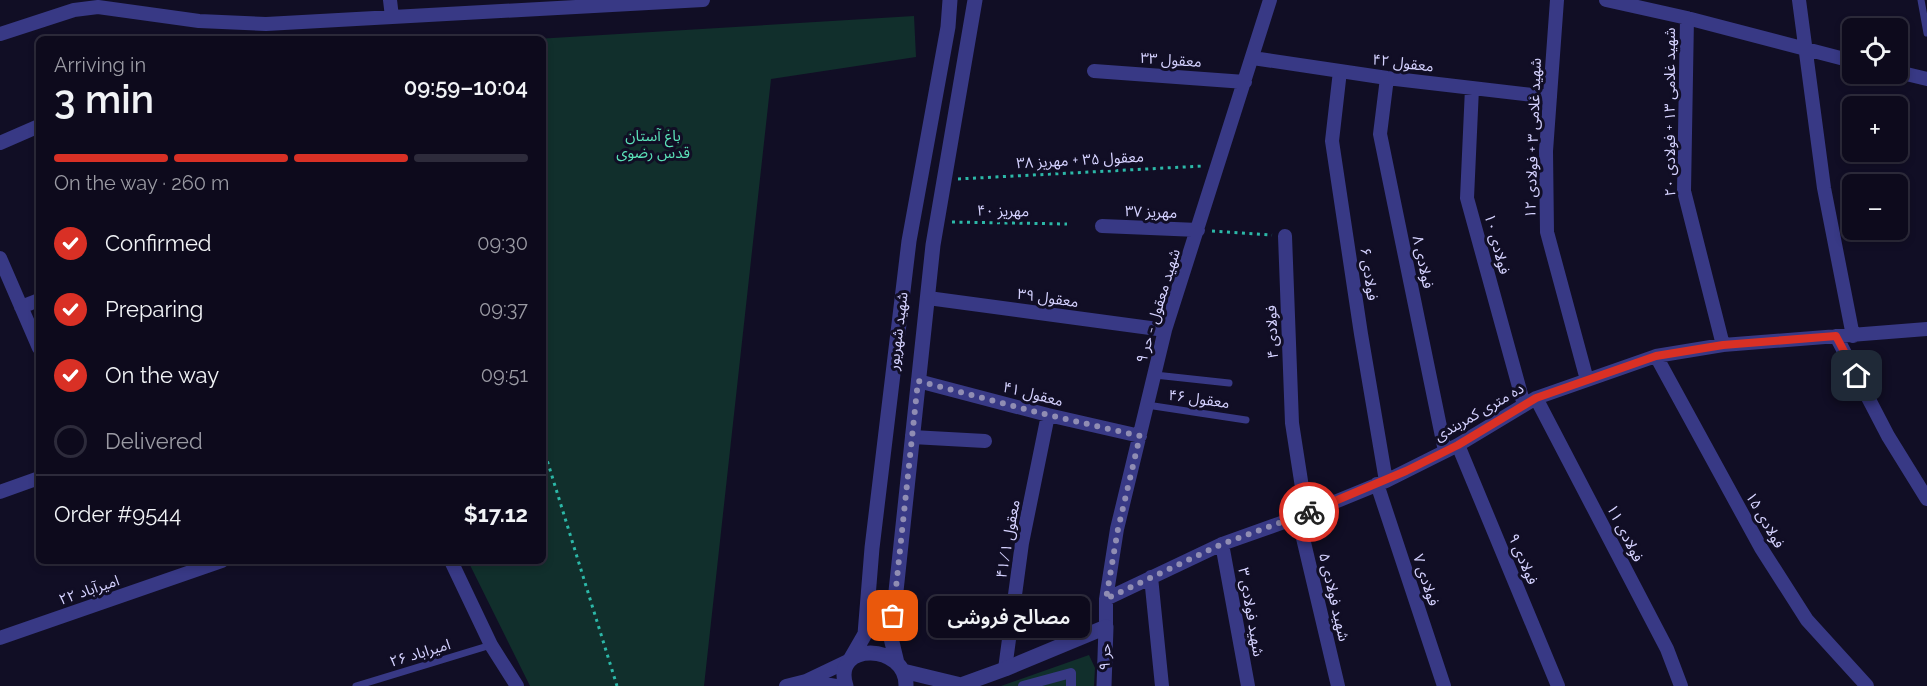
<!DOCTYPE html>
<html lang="en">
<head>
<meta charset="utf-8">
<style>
  :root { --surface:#0d0a1c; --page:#1b1829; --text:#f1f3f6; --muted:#9a9aa3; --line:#2d2b3b; --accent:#d93025 }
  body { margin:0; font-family:Raleway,"Noto Sans Arabic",sans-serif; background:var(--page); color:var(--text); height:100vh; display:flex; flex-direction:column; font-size:22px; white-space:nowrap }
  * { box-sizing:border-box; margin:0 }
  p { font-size:20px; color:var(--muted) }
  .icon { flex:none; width:33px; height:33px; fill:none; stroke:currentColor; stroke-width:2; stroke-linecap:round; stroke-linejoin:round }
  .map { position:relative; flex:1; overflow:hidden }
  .side { position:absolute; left:36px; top:36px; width:510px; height:528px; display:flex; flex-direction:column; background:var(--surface); border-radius:9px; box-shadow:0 3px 9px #0003,0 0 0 2px var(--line) }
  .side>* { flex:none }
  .fabs { position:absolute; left:1842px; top:18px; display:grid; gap:12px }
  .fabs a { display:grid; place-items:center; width:66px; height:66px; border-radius:9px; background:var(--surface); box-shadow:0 3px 9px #0003,0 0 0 2px var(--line); font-size:30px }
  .pin { position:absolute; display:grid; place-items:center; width:51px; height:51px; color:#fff; margin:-26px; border-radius:12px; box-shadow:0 3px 9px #0006 }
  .courier { position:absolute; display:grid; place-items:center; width:60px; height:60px; margin:-30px; border:4px solid #d93025; border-radius:50%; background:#fff; color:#222; box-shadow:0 2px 8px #0007 }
  .bubble { position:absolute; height:42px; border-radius:9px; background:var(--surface); box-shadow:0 3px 9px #0003,0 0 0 2px var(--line); font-size:20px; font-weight:600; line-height:42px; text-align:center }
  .head em { font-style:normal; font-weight:600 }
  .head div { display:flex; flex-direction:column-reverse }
  .head { display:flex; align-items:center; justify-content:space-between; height:102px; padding:0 18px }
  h1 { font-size:39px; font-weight:600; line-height:45px }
  .bar { display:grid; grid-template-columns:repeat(4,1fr); gap:9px 6px; align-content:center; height:72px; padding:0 18px }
  .bar i { height:8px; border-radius:4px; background:var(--line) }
  .bar .active { background:var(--accent) }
  .bar p { grid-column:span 4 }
  .line { display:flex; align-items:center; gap:15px; padding:0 18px; border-top:2px solid var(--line) }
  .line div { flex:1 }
  ol { padding:0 18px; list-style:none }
  li { display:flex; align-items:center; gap:18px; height:66px }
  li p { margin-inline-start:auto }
  li .icon { padding:6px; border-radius:50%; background:var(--accent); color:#fff; stroke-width:4 }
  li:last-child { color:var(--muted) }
  li i { width:33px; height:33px; border:3px solid var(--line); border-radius:50% }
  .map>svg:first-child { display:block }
  .green { fill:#112f2c }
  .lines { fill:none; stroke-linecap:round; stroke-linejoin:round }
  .path { stroke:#2cb8a8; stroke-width:3; stroke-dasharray:3 4.5; stroke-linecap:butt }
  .service { stroke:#383985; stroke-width:7 }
  .pedestrian { stroke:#383985; stroke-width:10 }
  .minor { stroke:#383985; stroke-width:14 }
  .tertiary { stroke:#383985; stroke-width:15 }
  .done { stroke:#908db3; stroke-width:6; stroke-dasharray:0 10.8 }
  .route { stroke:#d93025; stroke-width:8 }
  .labels { text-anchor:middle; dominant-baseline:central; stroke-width:6; stroke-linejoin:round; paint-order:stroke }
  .street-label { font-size:15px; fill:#d5d2ff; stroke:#110e25 }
  .park-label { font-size:15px; fill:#5be2b9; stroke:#110e25 }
</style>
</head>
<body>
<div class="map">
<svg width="1927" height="686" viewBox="0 0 1927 686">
  <rect width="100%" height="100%" fill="#110e25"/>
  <path class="green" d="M 914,16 L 916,57 L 771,79 L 704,686 L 530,686 L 468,561 L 543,561 L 543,39 L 536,39 Z
    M 1089,655 L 1095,668 L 1094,686 L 1001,686 Z"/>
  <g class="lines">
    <path class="path" d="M 958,179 L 1203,166
      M 952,222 L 1067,224
      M 1212,231 L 1272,235
      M 543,447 L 617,686"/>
    <path class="service" d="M 1921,0 L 1927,33
      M 1155,375 L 1229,383
      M 1147,405 L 1246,420
      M 356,686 L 491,645"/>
    <path class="pedestrian" d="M 1023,686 L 1071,673 L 1071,686"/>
    <path class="minor" d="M 390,0 L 392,17
      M 1557,0 L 1546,151 L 1547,232 L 1587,380
      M 1606,0 L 1687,18 L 1852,61
      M 1799,0 L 1824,188 L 1853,336
      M 1687,18 L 1684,191 L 1723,345
      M 0,34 L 74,10 L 98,7 L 199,21 L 266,24 L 703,0
      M 1253,58 L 1387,78 L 1550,97
      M 1094,71 L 1245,82
      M 1340,71 L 1332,141 L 1361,334 L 1386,481
      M 1898,72 L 1927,79
      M 1387,78 L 1380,134 L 1445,451
      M 1472,88 L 1467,198 L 1524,405
      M 0,143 L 39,126
      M 1102,226 L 1198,230
      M 1285,236 L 1292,423 L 1306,513
      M 0,258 L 39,348
      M 928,298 L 1165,330
      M 21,307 L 39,300
      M 1836,336 L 1888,436 L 1927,499
      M 1656,356 L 1761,548 L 1807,620 L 1867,686
      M 918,381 L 1048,415 L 1140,436
      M 1536,398 L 1667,649 L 1681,686
      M 912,437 L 985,441
      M 1458,445 L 1558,686
      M 1377,484 L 1444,686
      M 0,492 L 39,478
      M 1298,517 L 1338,686
      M 1222,544 L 1248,686
      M 451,561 L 491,645 L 517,686
      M 1151,577 L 1162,686
      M 1106,599 L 1222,544 L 1298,517 L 1386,481 L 1458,445 L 1536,398 L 1656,356 L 1723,345 L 1927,329
      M 1106,627 L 1106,599 L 1117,529 L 1165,330 L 1270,0
      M 0,638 L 222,561
      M 1005,669 L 1022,543 L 1048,415
      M 806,681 L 836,686
      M 786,686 L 806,681 L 850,660"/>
    <path class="tertiary" d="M 850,660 L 865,634 L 872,548 L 909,241 L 948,27 L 950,0
      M 897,663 L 891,638 L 933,245 L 975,0
      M 903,671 L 961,685
      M 846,686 C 831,641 907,643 906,686
      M 958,686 L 1005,669 L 1106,627 L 1104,686"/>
  </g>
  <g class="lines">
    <path class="done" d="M 893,616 L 918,381 L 1048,415 L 1140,436 L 1118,529 L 1106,599 L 1222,544 L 1309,512"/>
    <path class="route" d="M 1309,512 L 1406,471 L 1458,445 L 1536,398 L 1656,356 L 1723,345 L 1836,336 L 1857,376"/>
  </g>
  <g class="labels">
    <g class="street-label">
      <text transform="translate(1171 60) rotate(4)">معقول ۳۳</text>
      <text transform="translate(1403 63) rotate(7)">معقول ۴۲</text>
      <text transform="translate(1670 112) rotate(-90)">شهید غلامی ۱۳ + فولادی ۲۰</text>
      <text transform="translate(1533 138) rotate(-88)">شهید غلامی ۳ + فولادی ۱۲</text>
      <text transform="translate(1080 160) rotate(-3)">معقول ۳۵ + مهریز ۳۸</text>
      <text transform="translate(1003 211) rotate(1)">مهریز ۴۰</text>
      <text transform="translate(1151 212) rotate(2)">مهریز ۳۷</text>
      <text transform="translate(1497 244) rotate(75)">فولادی ۱۰</text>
      <text transform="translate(1423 262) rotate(78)">فولادی ۸</text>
      <text transform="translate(1369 274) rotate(82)">فولادی ۶</text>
      <text transform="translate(1048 298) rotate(8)">معقول ۳۹</text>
      <text transform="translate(1158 306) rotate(-73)">شهید معقول - حر ۹</text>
      <text transform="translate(898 331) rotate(-83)">شهید شهریور</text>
      <text transform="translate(1272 332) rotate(-92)">فولادی ۴</text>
      <text transform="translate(1033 394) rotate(14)">معقول ۴۱</text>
      <text transform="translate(1199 399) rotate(8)">معقول ۴۶</text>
      <text transform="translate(1479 412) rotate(-30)">ده متری کمربندی</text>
      <text transform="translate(1765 520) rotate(60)">فولادی ۱۵</text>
      <text transform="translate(1625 533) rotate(63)">فولادی ۱۱</text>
      <text transform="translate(1008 539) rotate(-80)">معقول ۴۱/۱</text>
      <text transform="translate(1523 559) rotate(67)">فولادی ۹</text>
      <text transform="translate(1426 580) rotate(72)">فولادی ۷</text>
      <text transform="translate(89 590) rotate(-19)">امیرآباد ۲۲</text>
      <text transform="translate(1334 597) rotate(77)">شهید فولادی ۵</text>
      <text transform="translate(1251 612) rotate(80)">شهید فولادی ۳</text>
      <text transform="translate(420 653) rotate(-17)">امیراباد ۲۶</text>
      <text transform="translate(1105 657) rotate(-88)">حر ۹</text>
    </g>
    <g class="park-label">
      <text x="653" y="136">باغ آستان<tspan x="653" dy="17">قدس رضوی</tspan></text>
    </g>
  </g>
</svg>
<div class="fabs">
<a><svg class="icon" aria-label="locate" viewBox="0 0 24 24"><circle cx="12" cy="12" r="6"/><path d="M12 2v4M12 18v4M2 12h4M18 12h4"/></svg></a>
<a>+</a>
<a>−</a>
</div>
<div class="pin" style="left:893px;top:616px;background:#ea580c"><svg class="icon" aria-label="bag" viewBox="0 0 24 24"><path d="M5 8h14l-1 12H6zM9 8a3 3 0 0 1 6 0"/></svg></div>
<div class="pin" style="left:1857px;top:376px;background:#1f2937"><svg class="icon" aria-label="home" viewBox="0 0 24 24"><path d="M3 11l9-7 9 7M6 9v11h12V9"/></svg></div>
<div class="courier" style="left:1309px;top:512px"><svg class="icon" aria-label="bike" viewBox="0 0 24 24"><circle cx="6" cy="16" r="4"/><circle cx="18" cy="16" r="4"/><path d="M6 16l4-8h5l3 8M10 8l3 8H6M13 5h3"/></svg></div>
<div class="bubble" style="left:928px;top:596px;width:162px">مصالح فروشی</div>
<section class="side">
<div class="head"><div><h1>3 min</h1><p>Arriving in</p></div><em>09:59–10:04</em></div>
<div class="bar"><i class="active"></i><i class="active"></i><i class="active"></i><i></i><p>On the way · 260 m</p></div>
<ol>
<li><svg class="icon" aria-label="check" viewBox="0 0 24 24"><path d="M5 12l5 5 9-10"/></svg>Confirmed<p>09:30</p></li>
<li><svg class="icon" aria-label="check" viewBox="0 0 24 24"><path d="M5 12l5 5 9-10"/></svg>Preparing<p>09:37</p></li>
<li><svg class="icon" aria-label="check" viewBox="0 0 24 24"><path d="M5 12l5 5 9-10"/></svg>On the way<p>09:51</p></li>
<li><i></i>Delivered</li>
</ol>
<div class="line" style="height:78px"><div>Order #9544</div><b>$17.12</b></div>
</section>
</div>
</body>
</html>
